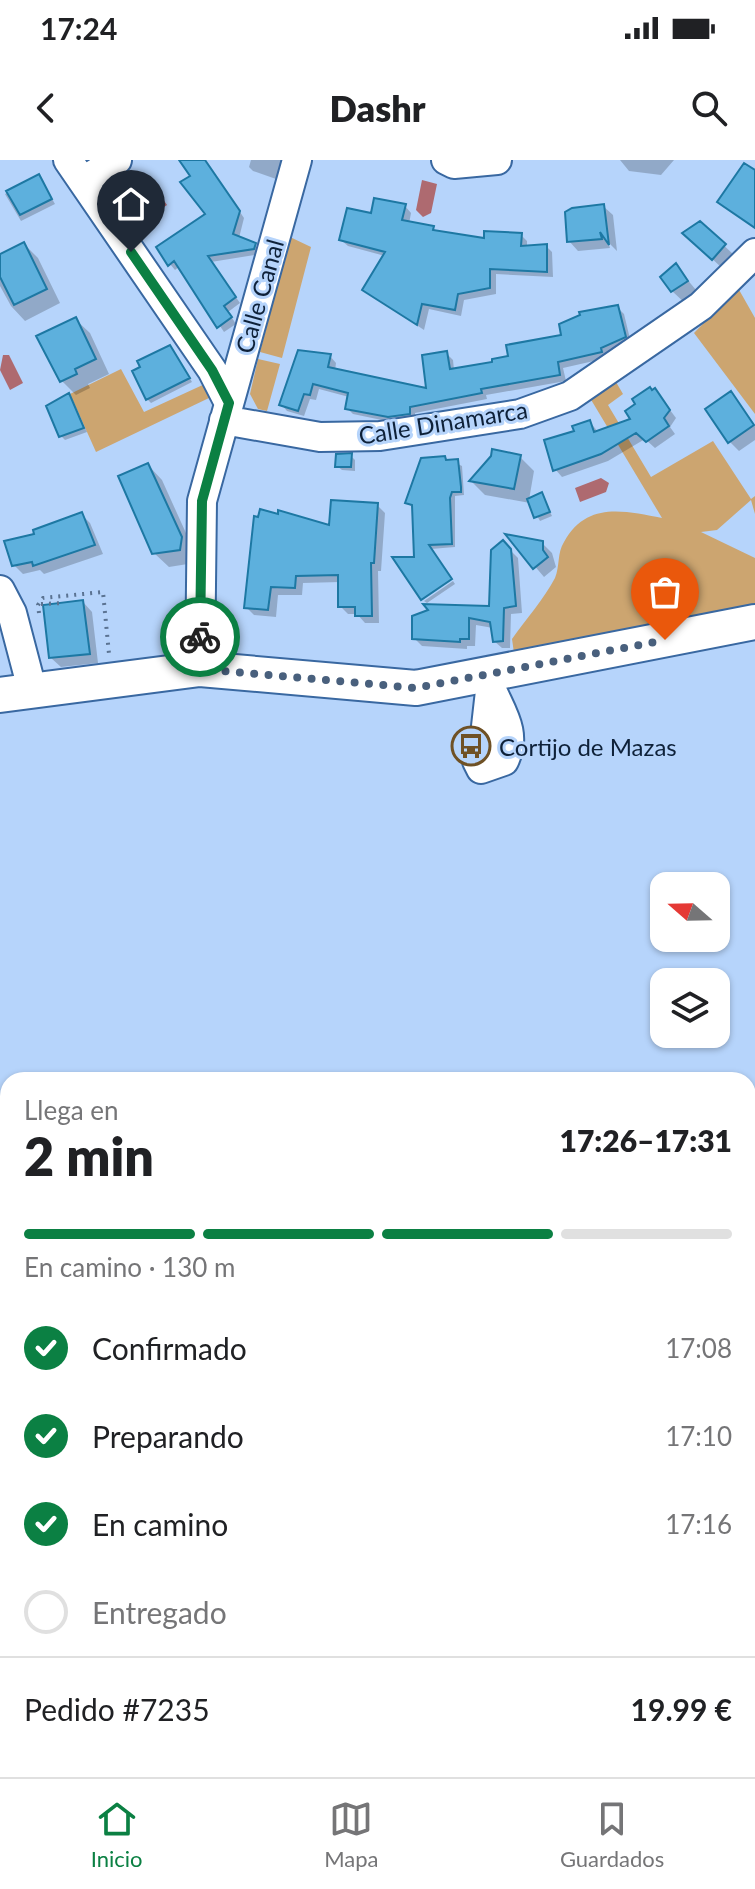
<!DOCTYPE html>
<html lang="es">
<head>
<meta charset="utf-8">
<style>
  :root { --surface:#fff; --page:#f2f2f2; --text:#202124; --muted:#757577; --line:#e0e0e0; --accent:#0b8043 }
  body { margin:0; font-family:Lato,sans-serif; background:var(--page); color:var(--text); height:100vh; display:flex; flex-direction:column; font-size:30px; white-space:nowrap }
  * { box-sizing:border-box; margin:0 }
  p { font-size:26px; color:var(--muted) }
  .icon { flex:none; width:44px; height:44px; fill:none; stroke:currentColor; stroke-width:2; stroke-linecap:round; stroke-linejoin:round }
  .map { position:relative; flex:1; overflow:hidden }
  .panel { position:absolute; left:0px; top:912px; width:756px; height:706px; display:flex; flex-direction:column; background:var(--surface); border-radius:24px 24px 0 0; box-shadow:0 2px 6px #0004 }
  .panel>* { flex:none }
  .needle { width:52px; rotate:290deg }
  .fabs { position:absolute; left:650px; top:712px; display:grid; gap:16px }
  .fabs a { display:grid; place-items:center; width:80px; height:80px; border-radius:16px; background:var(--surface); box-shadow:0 2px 6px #0004; font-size:40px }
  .pin { position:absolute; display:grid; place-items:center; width:68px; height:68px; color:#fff; margin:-82px -34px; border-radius:50% 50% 50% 0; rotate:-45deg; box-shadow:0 0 8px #0007 }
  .pin .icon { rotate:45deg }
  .courier { position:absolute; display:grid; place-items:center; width:80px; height:80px; margin:-40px; border:6px solid #0b8043; border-radius:50%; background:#fff; color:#222; box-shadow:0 2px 10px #0007 }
  .head em { font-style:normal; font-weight:800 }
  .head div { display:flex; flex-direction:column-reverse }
  .head { display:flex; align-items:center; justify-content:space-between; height:136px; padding:0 24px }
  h1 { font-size:52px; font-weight:800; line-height:60px }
  .bar { display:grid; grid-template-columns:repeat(4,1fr); gap:12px 8px; align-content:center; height:96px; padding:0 24px }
  .bar i { height:10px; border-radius:6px; background:var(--line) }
  .bar .selected { background:var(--accent) }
  .bar p { grid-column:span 4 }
  .line { display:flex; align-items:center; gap:20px; padding:0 24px; border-top:2px solid var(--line) }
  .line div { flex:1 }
  ol { padding:0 24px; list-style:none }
  li { display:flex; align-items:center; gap:24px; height:88px }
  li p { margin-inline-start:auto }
  li .icon { padding:8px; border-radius:50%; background:var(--accent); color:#fff; stroke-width:4 }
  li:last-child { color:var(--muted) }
  li i { width:44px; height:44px; border:4px solid var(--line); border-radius:50% }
  .status { display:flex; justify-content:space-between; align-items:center; height:56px; padding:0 40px; background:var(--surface); direction:ltr }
  .status svg { height:22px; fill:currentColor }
  header { display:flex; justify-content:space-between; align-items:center; height:104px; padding:0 24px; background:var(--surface); font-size:36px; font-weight:800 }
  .tab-bar { display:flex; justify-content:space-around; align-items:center; height:112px; border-top:2px solid var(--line); background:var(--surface); font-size:22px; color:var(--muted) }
  .tab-bar a { display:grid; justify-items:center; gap:4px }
  .tab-bar .selected { color:var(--accent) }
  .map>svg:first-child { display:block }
  .green { fill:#cca570 }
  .water { fill:#ae6a70 }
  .shadow { fill:#0003 }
  .building { fill:#5db0dd; stroke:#1d78a3; stroke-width:2 }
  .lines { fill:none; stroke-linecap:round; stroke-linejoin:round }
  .minor-casing { stroke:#3968a1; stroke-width:32 }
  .major-casing { stroke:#3968a1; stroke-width:38 }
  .path { stroke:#5b7392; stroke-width:4; stroke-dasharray:2 6; stroke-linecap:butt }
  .minor { stroke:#fff; stroke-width:28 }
  .major { stroke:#fff; stroke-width:34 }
  .done { stroke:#49607d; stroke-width:8; stroke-dasharray:0 14.4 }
  .route { stroke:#0b8043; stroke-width:10 }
  .labels { text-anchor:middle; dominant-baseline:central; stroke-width:6; stroke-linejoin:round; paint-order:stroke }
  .street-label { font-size:24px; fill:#0e2139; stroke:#b6d4fb }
  .poi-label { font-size:24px; fill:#0e2139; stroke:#b6d4fb; text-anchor:start }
</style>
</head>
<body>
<div class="status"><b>17:24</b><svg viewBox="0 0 49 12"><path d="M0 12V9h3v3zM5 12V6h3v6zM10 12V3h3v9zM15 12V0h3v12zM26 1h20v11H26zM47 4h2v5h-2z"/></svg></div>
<header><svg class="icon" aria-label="back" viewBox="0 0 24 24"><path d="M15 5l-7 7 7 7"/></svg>Dashr<svg class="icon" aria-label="search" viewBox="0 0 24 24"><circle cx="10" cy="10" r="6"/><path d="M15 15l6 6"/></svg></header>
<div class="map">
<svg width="755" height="1617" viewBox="0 0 755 1617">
  <rect width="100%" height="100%" fill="#b6d4fb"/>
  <path class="green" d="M 290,77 L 311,87 L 282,198 L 260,192 Z
    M 738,128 L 755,158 L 755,254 L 694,173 Z
    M 258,199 L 280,204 L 267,251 L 258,249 L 250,234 Z
    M 121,209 L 144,252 L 207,223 L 209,238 L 96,292 L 70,234 Z
    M 616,222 L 623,234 L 608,245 L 651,317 L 713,281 L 751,339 L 755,336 L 755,354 L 751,340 L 717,370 L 701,372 L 755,398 L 755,450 L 514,493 L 512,479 C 526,459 544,439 555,418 C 560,406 557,393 564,382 C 587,341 624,351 662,358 L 590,238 Z"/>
  <path class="water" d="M 146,14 L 167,45 L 152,55 L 131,24 Z
    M 422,20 L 437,24 L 431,53 L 423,57 L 416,50 Z
    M 3,195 L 9,195 L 23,223 L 10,230 L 0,210 Z
    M 601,318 L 609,323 L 606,332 L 580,342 L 575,328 Z"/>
  <path class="shadow" d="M 181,0 L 205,0 L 244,58 L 239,78 L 261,90 L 260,94 L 211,102 L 240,143 L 228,152 L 236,164 L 224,172 L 180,106 L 175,110 L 170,104 L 208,55 L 192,17 Z
    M 251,0 L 281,0 L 276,19 L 253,11 L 249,7 Z
    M 620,0 L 674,0 L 661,15 L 629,11 Z
    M 39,16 L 55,44 L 21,61 L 5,34 Z
    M 755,23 L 755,69 L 719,42 Z
    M 405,46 L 411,53 L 409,64 L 433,68 L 438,73 L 486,81 L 521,75 L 527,81 L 527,87 L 546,86 L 552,92 L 553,117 L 496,114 L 496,134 L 464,140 L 461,156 L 429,149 L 424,170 L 364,130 L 385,96 L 348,86 L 341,80 L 373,55 Z
    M 603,46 L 613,55 L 617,91 L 608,82 L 610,88 L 578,91 L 569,81 Z
    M 700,63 L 734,95 L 722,108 L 694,82 Z
    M 24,84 L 38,98 L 60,143 L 25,161 L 11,146 L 0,126 L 0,96 Z
    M 676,106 L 701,136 L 687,145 L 672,131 Z
    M 617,147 L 624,154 L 631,183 L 606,194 L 607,198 L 563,208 L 566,221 L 486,235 L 487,239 L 415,253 L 415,260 L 396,263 L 353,254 L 347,248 L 349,237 L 319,229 L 316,240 L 310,239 L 304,256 L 287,251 L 281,244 L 330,196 L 336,203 L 335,211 L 428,230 L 446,193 L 453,200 L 454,210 L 495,204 L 564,176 Z
    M 75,159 L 90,173 L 109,214 L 88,224 L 90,228 L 76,235 L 62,221 L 39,177 Z
    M 174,191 L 192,222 L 151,243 L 147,239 Z
    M 655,230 L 676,258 L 670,267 L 675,274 L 655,288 L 645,279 L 608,301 L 562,317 L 555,309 L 576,272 L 590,262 L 598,272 L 634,260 Z
    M 731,233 L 755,265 L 755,280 L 739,291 L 730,282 Z
    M 69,236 L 87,272 L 65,280 L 61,276 Z
    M 351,296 L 355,300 L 355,311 L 342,310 L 337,306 Z
    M 520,297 L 534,311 L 529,340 L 542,335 L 552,356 L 540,361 L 530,343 L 485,335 L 471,321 Z
    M 445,298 L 462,306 L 464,335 L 455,336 L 455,387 L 431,389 L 416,399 L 414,348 L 407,343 Z
    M 148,305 L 162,320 L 195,393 L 194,403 L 169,407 L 154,393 Z
    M 377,345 L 385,353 L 381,411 L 378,411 L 379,463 L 365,463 L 357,454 L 348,454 L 340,446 L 340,422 L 303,423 L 302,435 L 278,435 L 276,457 L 254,455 L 246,447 L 331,368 Z
    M 81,354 L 90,363 L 103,394 L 44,414 L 40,410 L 23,414 L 14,405 L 37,375 Z
    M 510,377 L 542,383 L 552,393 L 556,407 L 544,417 Z
    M 510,390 L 518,398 L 522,453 L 511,454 L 510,488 L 502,488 L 494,481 L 493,468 L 476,465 L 475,486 L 467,486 L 467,489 L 422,486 L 414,478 L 491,448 Z
    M 453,421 L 455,424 L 427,443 L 424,441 Z
    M 83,442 L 92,452 L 98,503 L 61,507 L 51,498 Z"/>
  <path class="building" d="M 179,0 L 205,0 L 240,51 L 233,74 L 256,83 L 254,89 L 208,96 L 236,137 L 224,146 L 232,157 L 217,168 L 174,101 L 168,106 L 156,87 L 205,54 L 180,22 L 190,16 Z
    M 744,3 L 755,10 L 755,68 L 717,42 Z
    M 39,14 L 52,39 L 20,55 L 6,31 Z
    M 374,38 L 406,44 L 402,60 L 434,66 L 433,70 L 484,78 L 484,71 L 522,73 L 521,86 L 547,84 L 547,112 L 490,109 L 490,128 L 458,134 L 455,150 L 422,144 L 417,165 L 362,130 L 385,92 L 339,80 L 347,48 L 371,53 Z
    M 604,44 L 609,85 L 600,72 L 602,79 L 567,82 L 565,52 L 572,48 Z
    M 700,61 L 726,84 L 712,100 L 682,73 Z
    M 24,82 L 47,129 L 14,145 L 0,117 L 0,94 Z
    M 676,103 L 688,121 L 671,132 L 660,117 Z
    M 618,145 L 626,177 L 601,188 L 602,192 L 558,202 L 560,215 L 481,229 L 482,233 L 410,247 L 410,254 L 388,257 L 345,249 L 348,233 L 313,224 L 310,235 L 304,234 L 298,251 L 279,245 L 298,190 L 331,194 L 328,207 L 426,228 L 422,195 L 447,191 L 450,209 L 492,202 L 492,199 L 508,196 L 506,185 L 561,175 L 559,164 L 580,155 L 579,152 Z
    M 76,157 L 96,199 L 75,209 L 77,214 L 60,222 L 36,176 Z
    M 170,185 L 190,218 L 146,240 L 132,211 L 140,207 L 137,201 Z
    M 650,227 L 652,230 L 655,228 L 670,250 L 664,258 L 669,266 L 646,282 L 636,273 L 601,294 L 553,311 L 544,280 L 574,271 L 572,266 L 590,260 L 594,272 L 630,259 L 625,251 L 635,244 L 632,239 Z
    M 731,231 L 754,265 L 728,283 L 705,249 Z
    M 69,233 L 84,268 L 59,277 L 46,246 Z
    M 492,289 L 521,295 L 514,329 L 469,321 L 491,296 Z
    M 352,293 L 351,307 L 335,307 L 336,294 Z
    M 445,296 L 446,300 L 458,299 L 461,327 L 461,332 L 452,332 L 450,338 L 452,384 L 429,385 L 452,419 L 421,440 L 392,397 L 414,397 L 412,345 L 405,343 L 421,298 Z
    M 148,303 L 182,377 L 180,390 L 152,394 L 118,316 Z
    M 542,332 L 550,352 L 534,358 L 527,339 Z
    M 331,340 L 378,343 L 374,403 L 371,403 L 372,456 L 355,456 L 355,447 L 338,447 L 338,415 L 296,416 L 295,428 L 271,427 L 268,450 L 244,448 L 254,356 L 258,357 L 260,349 L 278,354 L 278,350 L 329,365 Z
    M 82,352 L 95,385 L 33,406 L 32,402 L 12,406 L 4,381 L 34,374 L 33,370 Z
    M 505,374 L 543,381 L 543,390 L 548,397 L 533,409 Z
    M 503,380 L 511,389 L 516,446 L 504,448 L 503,481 L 493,482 L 490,462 L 469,458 L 469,479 L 460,479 L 460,482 L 412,479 L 412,456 L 428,450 L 423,444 L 489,446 L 491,390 Z
    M 83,440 L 90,494 L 49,498 L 43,445 Z"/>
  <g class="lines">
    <defs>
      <path id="minor" d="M 68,0 L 212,210 L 229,243
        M 446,0 L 454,4 L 497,0
        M 83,21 L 117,0
        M 224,260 L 320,277 L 380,276 L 520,254 L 570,236 L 701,146 L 755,93
        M 0,430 L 12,453 L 32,529
        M 200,509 L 202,341 L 297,0
        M 486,514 C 495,546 520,568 504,601 L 481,609 L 477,601 L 484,584 L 490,531"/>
      <path id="major" d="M 0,535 L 200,509 L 416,528 L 755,462"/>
    </defs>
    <use href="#minor" class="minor-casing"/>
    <use href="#major" class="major-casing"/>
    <path class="path" d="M 41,444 L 64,443
      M 39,453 L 38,445 L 43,438 L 103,432 L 109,494"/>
    <use href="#minor" class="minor"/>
    <use href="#major" class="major"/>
  </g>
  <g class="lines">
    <path class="done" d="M 200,477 L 200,509 L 416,528 L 665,480"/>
    <path class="route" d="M 131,92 L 212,210 L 229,243 L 202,341 L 200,477"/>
  </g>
  <defs>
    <symbol id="bus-ring" viewBox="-11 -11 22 22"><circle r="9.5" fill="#b6d4fb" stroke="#6f5125" stroke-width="1.5"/><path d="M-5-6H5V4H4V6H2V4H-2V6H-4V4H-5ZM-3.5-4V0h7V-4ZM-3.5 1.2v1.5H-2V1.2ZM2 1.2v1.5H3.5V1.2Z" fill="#6f5125"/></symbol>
  </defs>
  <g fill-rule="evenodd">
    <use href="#bus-ring" x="449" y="564" width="44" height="44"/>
  </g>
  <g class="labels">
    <g class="street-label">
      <text transform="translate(259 136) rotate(-74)">Calle Canal</text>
      <text transform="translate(443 262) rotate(-9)">Calle Dinamarca</text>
    </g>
    <g class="poi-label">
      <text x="499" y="586">Cortijo de Mazas</text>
    </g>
  </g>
</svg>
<div class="fabs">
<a><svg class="needle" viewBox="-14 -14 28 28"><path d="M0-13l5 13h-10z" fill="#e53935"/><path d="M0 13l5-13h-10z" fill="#757577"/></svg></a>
<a><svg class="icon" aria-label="layers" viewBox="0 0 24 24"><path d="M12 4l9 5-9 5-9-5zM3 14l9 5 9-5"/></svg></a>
</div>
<div class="pin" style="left:665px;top:480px;background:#ea580c"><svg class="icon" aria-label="bag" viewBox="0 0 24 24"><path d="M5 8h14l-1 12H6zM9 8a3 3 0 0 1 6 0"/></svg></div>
<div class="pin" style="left:131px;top:92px;background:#1f2937"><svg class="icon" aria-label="home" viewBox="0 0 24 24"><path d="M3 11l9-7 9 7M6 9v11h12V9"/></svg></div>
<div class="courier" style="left:200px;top:477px"><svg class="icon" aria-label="bike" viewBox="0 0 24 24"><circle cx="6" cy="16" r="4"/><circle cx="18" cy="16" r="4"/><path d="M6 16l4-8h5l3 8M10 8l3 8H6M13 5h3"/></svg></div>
<section class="panel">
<div class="head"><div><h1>2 min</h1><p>Llega en</p></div><em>17:26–17:31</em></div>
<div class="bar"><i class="selected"></i><i class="selected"></i><i class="selected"></i><i></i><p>En camino · 130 m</p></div>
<ol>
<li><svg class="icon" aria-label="check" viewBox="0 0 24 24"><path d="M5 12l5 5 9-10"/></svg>Confirmado<p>17:08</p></li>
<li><svg class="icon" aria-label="check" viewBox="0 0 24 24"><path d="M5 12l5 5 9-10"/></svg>Preparando<p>17:10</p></li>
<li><svg class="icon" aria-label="check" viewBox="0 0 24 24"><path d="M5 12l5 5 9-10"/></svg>En camino<p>17:16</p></li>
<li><i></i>Entregado</li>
</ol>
<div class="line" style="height:104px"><div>Pedido #7235</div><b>19.99 €</b></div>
</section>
</div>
<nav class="tab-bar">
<a class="selected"><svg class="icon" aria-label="home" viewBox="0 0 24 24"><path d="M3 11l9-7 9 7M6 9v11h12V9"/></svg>Inicio</a>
<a><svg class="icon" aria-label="map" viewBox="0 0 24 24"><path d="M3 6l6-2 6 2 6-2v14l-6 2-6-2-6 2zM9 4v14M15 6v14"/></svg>Mapa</a>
<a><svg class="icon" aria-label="saved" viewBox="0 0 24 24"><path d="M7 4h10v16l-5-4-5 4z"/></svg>Guardados</a>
</nav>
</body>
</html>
